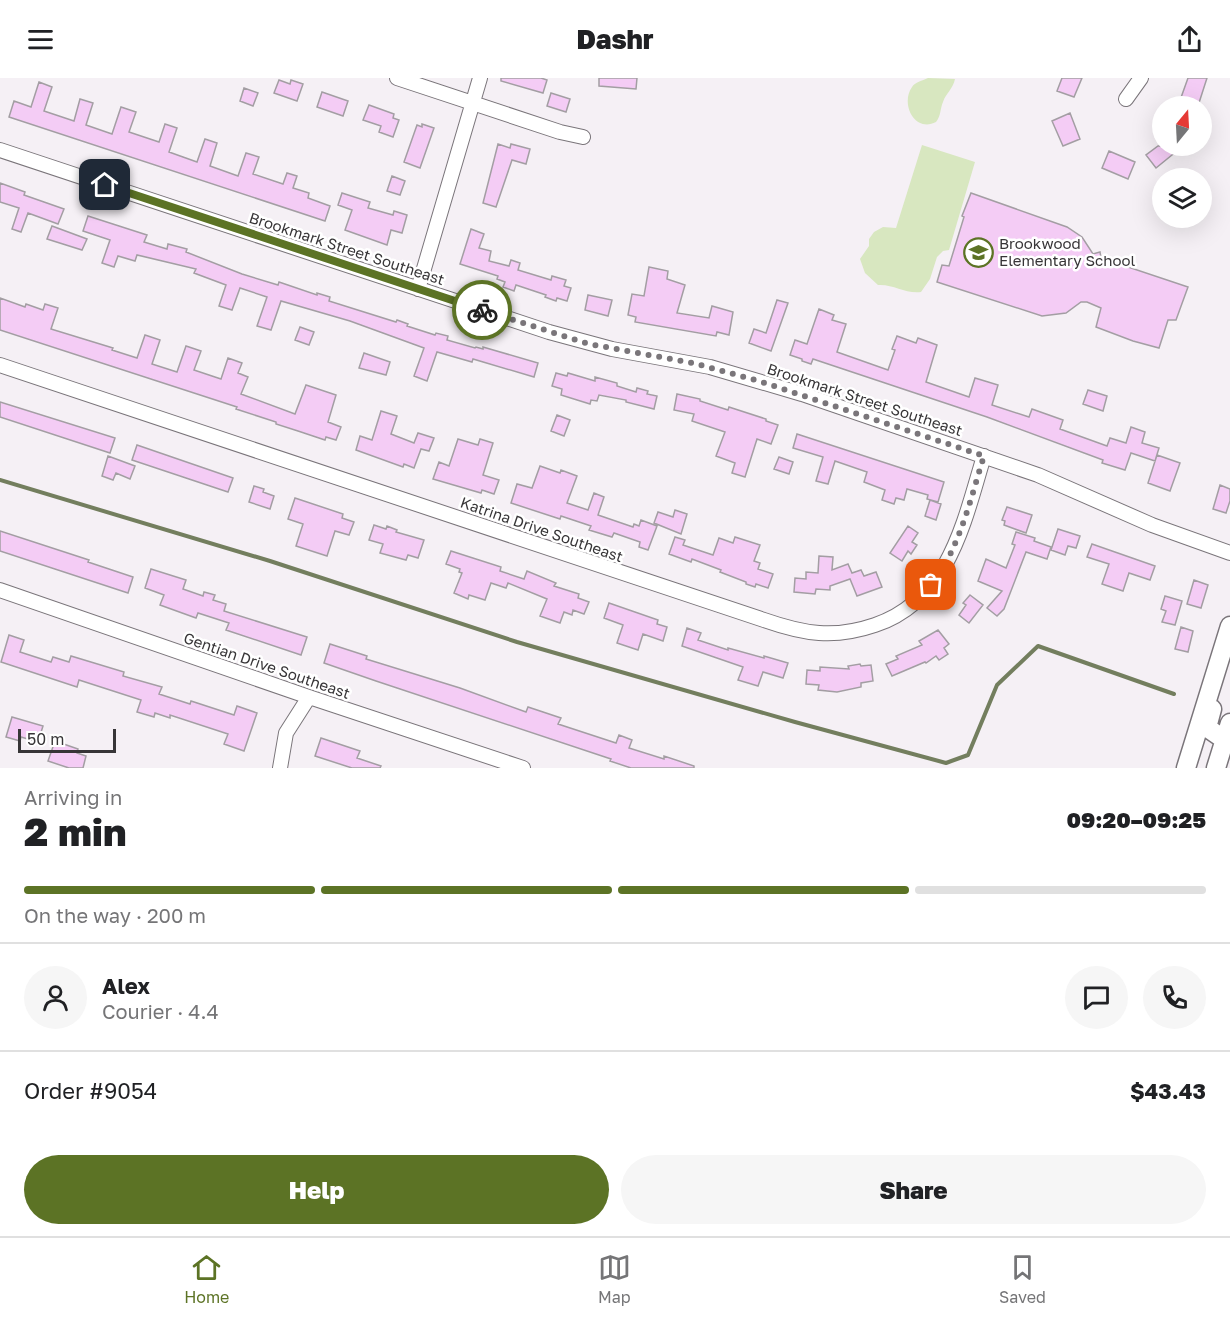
<!DOCTYPE html>
<html lang="en">
<head>
<meta charset="utf-8">
<style>
  :root { --surface:#fff; --page:#f6f6f6; --text:#202124; --muted:#757577; --line:#e0e0e0; --accent:#5c7325 }
  body { margin:0; font-family:"Golos Text",sans-serif; background:var(--page); color:var(--text); height:100vh; display:flex; flex-direction:column; font-size:22px; white-space:nowrap }
  * { box-sizing:border-box; margin:0 }
  p { font-size:20px; color:var(--muted) }
  .icon { flex:none; width:33px; height:33px; fill:none; stroke:currentColor; stroke-width:2; stroke-linecap:round; stroke-linejoin:round }
  .map { position:relative; height:690px; overflow:hidden }
  .side { display:flex; flex-direction:column; background:var(--surface); flex:1 }
  .side>* { flex:none }
  .needle { width:39px; rotate:18deg }
  .controls { position:absolute; left:1152px; top:18px; display:grid; gap:12px }
  .controls a { display:grid; place-items:center; width:60px; height:60px; border-radius:50%; background:var(--surface); box-shadow:0 6px 24px #0002; font-size:30px }
  .scale { position:absolute; left:18px; bottom:15px; width:98px; box-sizing:border-box; padding-left:6px; border:3px solid #373537; border-top:0; font-size:16px; line-height:21px; white-space:nowrap; color:#373537; -webkit-text-stroke:4px #fff; paint-order:stroke }
  .pin { position:absolute; display:grid; place-items:center; width:51px; height:51px; color:#fff; margin:-26px; border-radius:12px; box-shadow:0 3px 9px #0006 }
  .courier { position:absolute; display:grid; place-items:center; width:60px; height:60px; margin:-30px; border:4px solid #5c7325; border-radius:50%; background:#fff; color:#222; box-shadow:0 2px 8px #0007 }
  .overview em { font-style:normal; font-weight:800 }
  .overview div { display:flex; flex-direction:column-reverse }
  .overview { display:flex; align-items:center; justify-content:space-between; height:102px; padding:0 24px }
  h1 { font-size:39px; font-weight:800; line-height:45px }
  .bar { display:grid; grid-template-columns:repeat(4,1fr); gap:9px 6px; align-content:center; height:72px; padding:0 24px }
  .bar i { height:8px; border-radius:4px; background:var(--line) }
  .bar .current { background:var(--accent) }
  .bar p { grid-column:span 4 }
  .line { display:flex; align-items:center; gap:15px; padding:0 24px; border-top:2px solid var(--line) }
  .line div { flex:1 }
  .round { display:grid; place-items:center; flex:none; width:63px; height:63px; border-radius:32px; background:var(--page) }
  .button { display:flex; gap:12px; margin-top:auto; padding:12px 24px }
  .button a { flex:1; height:69px; border-radius:36px; background:var(--accent); color:#fff; font-size:24px; font-weight:800; line-height:69px; text-align:center }
  .button a+a { background:var(--page); color:var(--text) }
  header { display:flex; justify-content:space-between; align-items:center; height:78px; padding:0 24px; background:var(--surface); font-size:27px; font-weight:800 }
  .menu { display:flex; justify-content:space-around; align-items:center; height:84px; border-top:2px solid var(--line); background:var(--surface); font-size:16px; color:var(--muted) }
  .menu a { display:grid; justify-items:center; gap:3px }
  .menu .current { color:var(--accent) }
  .map>svg:first-child { display:block }
  .green { fill:#d8e7c0 }
  .lines { fill:none; stroke-linecap:round; stroke-linejoin:round }
  .stream { stroke:#737e5e; stroke-width:4 }
  .building { fill:#f4ccf5; stroke:#a39ea3; stroke-width:1.5 }
  .street-casing { stroke:#7a757a; stroke-width:16 }
  .secondary-casing { stroke:#7a757a; stroke-width:21 }
  .street { stroke:#fff; stroke-width:14 }
  .secondary { stroke:#fff; stroke-width:18 }
  .done { stroke:#7a767a; stroke-width:6; stroke-dasharray:0 10.8 }
  .route { stroke:#5c7325; stroke-width:8 }
  .labels { text-anchor:middle; dominant-baseline:central; stroke-width:5; stroke-linejoin:round; paint-order:stroke }
  .poi-label { font-size:15px; fill:#373537; stroke:#fff; text-anchor:start }
  .street-label { font-size:15px; fill:#373537; stroke:#fff }
</style>
</head>
<body>
<header><svg class="icon" aria-label="menu" viewBox="0 0 24 24"><path d="M4 6h16M4 12h16M4 18h16"/></svg>Dashr<svg class="icon" aria-label="share" viewBox="0 0 24 24"><path d="M12 15V3M7 8l5-5 5 5M5 13v7h14v-7"/></svg></header>
<div class="map">
<svg width="1230" height="690" viewBox="0 0 1230 690">
  <rect width="100%" height="100%" fill="#f5f0f5"/>
  <path class="green" d="M 928,0 L 955,1 C 953,11 946,15 943,24 C 940,31 941,38 936,44 C 915,55 900,26 912,9 C 915,4 922,3 928,0 Z
    M 922,67 L 975,84 L 949,172 L 943,173 L 937,179 L 930,201 L 921,214 C 905,216 894,206 878,207 L 865,195 L 860,181 L 869,168 L 869,161 L 874,154 L 883,149 L 896,150 Z"/>
  <g class="lines">
    <path class="stream" d="M 0,402 L 270,483 L 517,564 L 795,644 L 946,685 L 968,677 L 997,607 L 1038,568 L 1174,616"/>
  </g>
  <path class="building" d="M 501,0 L 541,0 L 547,2 L 543,15 L 501,3 Z
    M 599,0 L 637,0 L 636,11 L 599,8 Z
    M 1062,0 L 1082,0 L 1074,19 L 1057,13 Z
    M 1188,0 L 1207,0 L 1198,28 L 1178,28 Z
    M 279,2 L 290,6 L 291,2 L 303,6 L 297,23 L 274,15 Z
    M 39,4 L 52,9 L 44,33 L 74,43 L 80,21 L 93,25 L 86,47 L 112,56 L 121,29 L 136,34 L 129,54 L 159,64 L 165,46 L 177,50 L 169,74 L 197,84 L 205,61 L 217,65 L 210,88 L 238,98 L 246,75 L 259,79 L 253,96 L 283,106 L 287,95 L 297,98 L 293,110 L 309,115 L 308,120 L 330,128 L 325,143 L 9,39 L 14,23 L 31,29 Z
    M 244,10 L 258,15 L 253,28 L 240,23 Z
    M 322,14 L 348,23 L 343,38 L 317,29 Z
    M 551,15 L 570,21 L 566,34 L 547,28 Z
    M 369,27 L 394,36 L 393,40 L 399,42 L 393,59 L 379,54 L 381,48 L 363,42 Z
    M 1070,35 L 1080,61 L 1063,68 L 1052,43 Z
    M 422,46 L 434,50 L 420,90 L 404,84 L 417,47 L 422,49 Z
    M 498,66 L 510,70 L 511,66 L 530,71 L 526,86 L 512,82 L 496,129 L 483,125 Z
    M 1158,68 L 1183,68 L 1156,90 L 1146,77 Z
    M 1109,73 L 1135,84 L 1128,101 L 1102,90 Z
    M 392,98 L 405,103 L 400,117 L 387,113 Z
    M 0,105 L 25,114 L 24,117 L 64,131 L 58,146 L 28,135 L 21,154 L 12,151 L 19,130 L 0,124 Z
    M 342,115 L 370,124 L 368,130 L 393,137 L 394,133 L 407,137 L 402,155 L 391,152 L 387,167 L 345,152 L 352,132 L 338,127 Z
    M 971,115 L 1067,149 L 1082,159 L 1093,176 L 1100,174 L 1101,180 L 1188,209 L 1176,242 L 1168,242 L 1159,270 L 1133,263 L 1096,249 L 1101,230 L 1087,224 L 1081,224 L 1066,235 L 1042,238 L 937,204 L 942,187 L 949,188 L 964,139 L 962,138 Z
    M 88,138 L 147,157 L 144,164 L 167,171 L 168,166 L 187,171 L 186,174 L 242,196 L 278,207 L 279,204 L 317,217 L 317,215 L 330,219 L 329,223 L 396,244 L 397,242 L 408,246 L 407,248 L 435,257 L 436,255 L 448,258 L 447,262 L 475,270 L 476,269 L 483,271 L 483,269 L 538,285 L 534,299 L 473,281 L 472,284 L 437,274 L 427,303 L 414,298 L 424,270 L 350,243 L 281,223 L 271,252 L 257,248 L 267,219 L 240,210 L 232,232 L 219,228 L 226,207 L 194,195 L 196,191 L 137,177 L 135,183 L 118,178 L 114,189 L 102,185 L 110,162 L 83,153 Z
    M 52,148 L 87,161 L 82,172 L 47,161 Z
    M 471,151 L 484,156 L 479,170 L 491,173 L 489,183 L 509,188 L 511,182 L 520,185 L 518,192 L 551,202 L 552,198 L 566,202 L 564,208 L 571,210 L 567,223 L 557,220 L 556,223 L 545,219 L 546,217 L 516,207 L 514,213 L 503,209 L 505,204 L 497,201 L 498,198 L 460,186 Z
    M 649,189 L 668,193 L 667,201 L 685,207 L 677,235 L 709,240 L 712,228 L 733,234 L 729,257 L 717,254 L 716,258 L 635,244 L 636,239 L 628,237 L 632,216 L 644,218 Z
    M 588,217 L 612,222 L 608,238 L 585,232 Z
    M 0,220 L 25,229 L 26,226 L 43,232 L 45,226 L 58,230 L 51,251 L 113,270 L 112,272 L 137,280 L 145,257 L 160,262 L 152,286 L 177,294 L 186,268 L 201,273 L 194,292 L 221,301 L 228,280 L 242,285 L 238,295 L 248,299 L 241,316 L 295,336 L 306,307 L 336,317 L 328,344 L 341,349 L 336,362 L 326,359 L 325,362 L 298,353 L 276,346 L 276,344 L 236,331 L 237,329 L 0,252 Z
    M 777,222 L 788,225 L 771,273 L 749,265 L 754,251 L 766,255 Z
    M 819,231 L 834,237 L 832,242 L 846,246 L 837,274 L 888,292 L 895,272 L 892,271 L 897,258 L 916,265 L 918,260 L 937,267 L 926,304 L 969,319 L 975,300 L 998,307 L 992,327 L 1029,339 L 1032,331 L 1063,342 L 1060,351 L 1107,368 L 1110,360 L 1126,365 L 1131,349 L 1145,354 L 1142,365 L 1159,370 L 1155,383 L 1131,375 L 1125,392 L 1102,385 L 1103,382 L 987,339 L 813,281 L 811,286 L 802,283 L 802,281 L 790,277 L 795,262 L 807,266 Z
    M 300,249 L 314,254 L 309,267 L 295,262 Z
    M 364,275 L 390,284 L 386,297 L 359,290 Z
    M 556,295 L 567,298 L 568,295 L 595,303 L 595,299 L 617,305 L 617,308 L 636,314 L 637,310 L 648,313 L 647,316 L 657,318 L 654,331 L 626,324 L 626,322 L 599,317 L 597,323 L 591,322 L 590,326 L 561,317 L 562,311 L 552,308 Z
    M 1088,312 L 1107,318 L 1103,333 L 1083,326 Z
    M 677,316 L 700,321 L 700,323 L 728,332 L 729,329 L 732,330 L 766,341 L 766,343 L 778,347 L 771,366 L 757,361 L 745,399 L 732,395 L 735,385 L 716,378 L 725,354 L 692,343 L 694,336 L 674,332 Z
    M 0,324 L 115,360 L 110,375 L 0,339 Z
    M 381,333 L 397,338 L 391,356 L 414,365 L 418,355 L 434,360 L 429,373 L 421,371 L 414,390 L 404,386 L 403,389 L 356,372 L 360,358 L 372,362 Z
    M 557,337 L 570,342 L 564,358 L 551,353 Z
    M 797,356 L 944,404 L 938,424 L 927,421 L 928,417 L 907,411 L 904,422 L 896,420 L 894,426 L 882,422 L 885,412 L 864,404 L 867,394 L 835,383 L 828,406 L 816,403 L 823,379 L 793,370 Z
    M 458,361 L 478,367 L 480,361 L 493,365 L 483,397 L 499,402 L 494,416 L 482,412 L 481,415 L 433,401 L 439,384 L 449,388 Z
    M 137,367 L 233,400 L 228,414 L 132,382 Z
    M 1157,377 L 1180,385 L 1170,413 L 1148,405 Z
    M 108,378 L 135,388 L 130,401 L 116,395 L 113,402 L 102,398 Z
    M 779,379 L 793,384 L 789,396 L 774,391 Z
    M 540,388 L 560,395 L 561,392 L 577,398 L 567,425 L 588,432 L 594,415 L 604,419 L 598,437 L 633,449 L 634,446 L 639,448 L 641,442 L 657,448 L 648,472 L 639,469 L 640,464 L 614,455 L 612,459 L 589,452 L 591,448 L 561,438 L 560,441 L 511,425 L 517,406 L 532,410 Z
    M 1220,407 L 1230,411 L 1230,423 L 1226,435 L 1213,431 Z
    M 254,408 L 264,411 L 263,414 L 274,418 L 270,431 L 249,424 Z
    M 295,420 L 343,436 L 342,440 L 354,444 L 349,457 L 335,453 L 327,478 L 296,468 L 303,446 L 288,441 Z
    M 930,422 L 941,426 L 936,442 L 925,438 Z
    M 1007,429 L 1032,437 L 1026,455 L 1004,447 L 1005,443 L 1002,442 Z
    M 675,432 L 687,436 L 681,456 L 654,445 L 658,434 L 673,439 Z
    M 374,447 L 386,451 L 387,448 L 397,452 L 396,454 L 424,462 L 418,480 L 408,477 L 406,482 L 380,475 L 383,466 L 369,462 Z
    M 908,448 L 918,455 L 912,464 L 917,467 L 911,476 L 908,473 L 902,483 L 890,475 Z
    M 1058,451 L 1080,458 L 1076,470 L 1068,468 L 1065,477 L 1051,472 Z
    M 0,453 L 89,482 L 88,484 L 133,499 L 128,515 L 0,473 Z
    M 1016,454 L 1035,460 L 1034,463 L 1051,469 L 1047,481 L 1026,474 L 1004,531 L 997,538 L 987,530 L 1002,513 L 978,503 L 986,481 L 1006,490 L 1015,467 L 1012,466 Z
    M 675,459 L 685,462 L 683,467 L 713,477 L 719,460 L 733,465 L 735,459 L 760,467 L 754,483 L 760,485 L 758,491 L 773,496 L 768,510 L 756,506 L 755,509 L 746,506 L 746,504 L 720,494 L 721,492 L 692,481 L 691,484 L 669,476 Z
    M 1092,466 L 1155,488 L 1150,502 L 1129,495 L 1123,513 L 1102,506 L 1109,486 L 1087,479 Z
    M 451,473 L 501,489 L 500,493 L 524,501 L 527,493 L 556,505 L 554,508 L 579,516 L 578,520 L 589,524 L 584,536 L 573,532 L 572,537 L 564,534 L 560,545 L 540,538 L 547,521 L 508,505 L 506,510 L 491,505 L 485,522 L 469,517 L 468,521 L 454,515 L 462,495 L 459,494 L 460,491 L 446,486 Z
    M 819,478 L 833,479 L 832,492 L 848,486 L 852,495 L 861,492 L 864,498 L 876,494 L 882,509 L 857,518 L 850,501 L 830,508 L 830,512 L 816,511 L 815,516 L 794,514 L 795,500 L 806,501 L 806,494 L 818,495 Z
    M 151,491 L 186,502 L 183,511 L 203,518 L 204,514 L 215,517 L 213,522 L 226,526 L 224,533 L 307,559 L 301,577 L 226,552 L 229,545 L 198,535 L 196,540 L 160,527 L 164,517 L 145,510 Z
    M 1194,502 L 1208,507 L 1201,530 L 1187,526 Z
    M 970,517 L 983,527 L 969,545 L 959,537 L 966,527 L 963,525 Z
    M 1165,518 L 1182,523 L 1175,547 L 1162,544 L 1166,533 L 1161,531 Z
    M 609,525 L 658,542 L 657,546 L 667,549 L 663,563 L 643,556 L 638,572 L 617,565 L 623,547 L 604,540 Z
    M 1181,549 L 1193,553 L 1188,574 L 1175,571 Z
    M 687,550 L 701,555 L 698,562 L 728,572 L 728,570 L 764,580 L 764,578 L 788,585 L 783,600 L 763,594 L 758,608 L 738,602 L 743,589 L 682,568 Z
    M 938,552 L 949,566 L 944,570 L 948,576 L 939,582 L 936,578 L 926,585 L 925,584 L 892,598 L 886,586 L 898,581 L 896,578 L 922,567 L 919,563 Z
    M 9,557 L 24,562 L 20,574 L 51,584 L 53,579 L 69,584 L 71,578 L 124,594 L 123,598 L 162,609 L 159,616 L 190,626 L 191,623 L 234,637 L 237,628 L 257,635 L 244,673 L 224,666 L 228,656 L 170,637 L 170,640 L 155,635 L 154,639 L 137,634 L 141,622 L 79,602 L 77,609 L 1,584 Z
    M 330,566 L 367,578 L 366,581 L 460,610 L 526,634 L 528,629 L 561,640 L 558,646 L 616,665 L 619,657 L 632,662 L 629,670 L 664,681 L 664,678 L 694,688 L 694,690 L 631,690 L 610,683 L 611,681 L 376,603 L 324,585 Z
    M 860,586 L 861,588 L 871,587 L 873,603 L 861,605 L 861,609 L 837,614 L 818,612 L 819,607 L 806,606 L 807,592 L 820,593 L 820,589 L 849,591 L 848,588 Z
    M 12,639 L 43,648 L 38,664 L 21,659 L 20,663 L 6,659 Z
    M 321,660 L 360,673 L 357,680 L 381,688 L 380,690 L 352,690 L 315,678 Z
    M 55,663 L 78,671 L 77,675 L 86,678 L 83,690 L 69,690 L 48,683 Z"/>
  <g class="lines">
    <defs>
      <path id="street" d="M 397,0 L 560,54 L 583,59
        M 1126,21 L 1141,0
        M 0,72 L 549,254 L 612,271 L 710,289 L 802,316 L 1038,397 L 1152,447 L 1230,475
        M 418,211 L 480,0
        M 0,287 L 764,542 C 804,556 834,561 875,547 C 949,522 964,444 984,378
        M 0,512 L 309,619 L 523,690
        M 280,690 L 286,655 L 309,619"/>
      <path id="secondary" d="M 1212,631 L 1208,646 L 1209,651 L 1225,662
        M 1186,690 L 1230,548
        M 1216,690 L 1230,645"/>
    </defs>
    <use href="#street" class="street-casing"/>
    <use href="#secondary" class="secondary-casing"/>
    <use href="#street" class="street"/>
    <use href="#secondary" class="secondary"/>
  </g>
  <g class="lines">
    <path class="done" d="M 482,232 L 589,266 L 693,285 L 759,303 L 984,378 C 970,422 960,470 931,507"/>
    <path class="route" d="M 105,107 L 482,232"/>
  </g>
  <defs>
    <symbol id="school-ring" viewBox="-11 -11 22 22"><circle r="9.5" fill="#fff" stroke="#5c7325" stroke-width="1.5"/><path d="M0-5L7-2L0 1L-7-2ZM-4 1L0 2.5L4 1V4Q0 6-4 4Z" fill="#5c7325"/></symbol>
  </defs>
  <g fill-rule="evenodd">
    <use href="#school-ring" x="962" y="158" width="33" height="33"/>
  </g>
  <g class="labels">
    <g class="poi-label">
      <text x="999" y="165">Brookwood<tspan x="999" dy="17">Elementary School</tspan></text>
    </g>
    <g class="street-label">
      <text transform="translate(347 170) rotate(18)">Brookmark Street Southeast</text>
      <text transform="translate(865 321) rotate(18)">Brookmark Street Southeast</text>
      <text transform="translate(542 451) rotate(19)">Katrina Drive Southeast</text>
      <text transform="translate(267 587) rotate(19)">Gentian Drive Southeast</text>
    </g>
  </g>
</svg>
<div class="controls">
<a><svg class="needle" viewBox="-14 -14 28 28"><path d="M0-13l5 13h-10z" fill="#e53935"/><path d="M0 13l5-13h-10z" fill="#757577"/></svg></a>
<a><svg class="icon" aria-label="layers" viewBox="0 0 24 24"><path d="M12 4l9 5-9 5-9-5zM3 14l9 5 9-5"/></svg></a>
</div>
<div class="scale">50 m</div>
<div class="pin" style="left:931px;top:507px;background:#ea580c"><svg class="icon" aria-label="bag" viewBox="0 0 24 24"><path d="M5 8h14l-1 12H6zM9 8a3 3 0 0 1 6 0"/></svg></div>
<div class="pin" style="left:105px;top:107px;background:#1f2937"><svg class="icon" aria-label="home" viewBox="0 0 24 24"><path d="M3 11l9-7 9 7M6 9v11h12V9"/></svg></div>
<div class="courier" style="left:482px;top:232px"><svg class="icon" aria-label="bike" viewBox="0 0 24 24"><circle cx="6" cy="16" r="4"/><circle cx="18" cy="16" r="4"/><path d="M6 16l4-8h5l3 8M10 8l3 8H6M13 5h3"/></svg></div>
</div>
<section class="side">
<div class="overview"><div><h1>2 min</h1><p>Arriving in</p></div><em>09:20–09:25</em></div>
<div class="bar"><i class="current"></i><i class="current"></i><i class="current"></i><i></i><p>On the way · 200 m</p></div>
<div class="line" style="height:108px"><a class="round"><svg class="icon" aria-label="person" viewBox="0 0 24 24"><circle cx="12" cy="8" r="4"/><path d="M4 21q1-7 8-7t8 7"/></svg></a><div><b>Alex</b><p>Courier · 4.4</p></div><a class="round"><svg class="icon" aria-label="chat" viewBox="0 0 24 24"><path d="M4 5h16v11H9l-5 4z"/></svg></a><a class="round"><svg class="icon" aria-label="phone" viewBox="0 0 24 24"><path d="M5 4h4l2 5-3 2q2 4 5 5l2-3 5 2v4C11 20 4 13 5 4z"/></svg></a></div>
<div class="line" style="height:78px"><div>Order #9054</div><b>$43.43</b></div>
<div class="button"><a>Help</a><a>Share</a></div>
</section>
<nav class="menu">
<a class="current"><svg class="icon" aria-label="home" viewBox="0 0 24 24"><path d="M3 11l9-7 9 7M6 9v11h12V9"/></svg>Home</a>
<a><svg class="icon" aria-label="map" viewBox="0 0 24 24"><path d="M3 6l6-2 6 2 6-2v14l-6 2-6-2-6 2zM9 4v14M15 6v14"/></svg>Map</a>
<a><svg class="icon" aria-label="saved" viewBox="0 0 24 24"><path d="M7 4h10v16l-5-4-5 4z"/></svg>Saved</a>
</nav>
</body>
</html>
